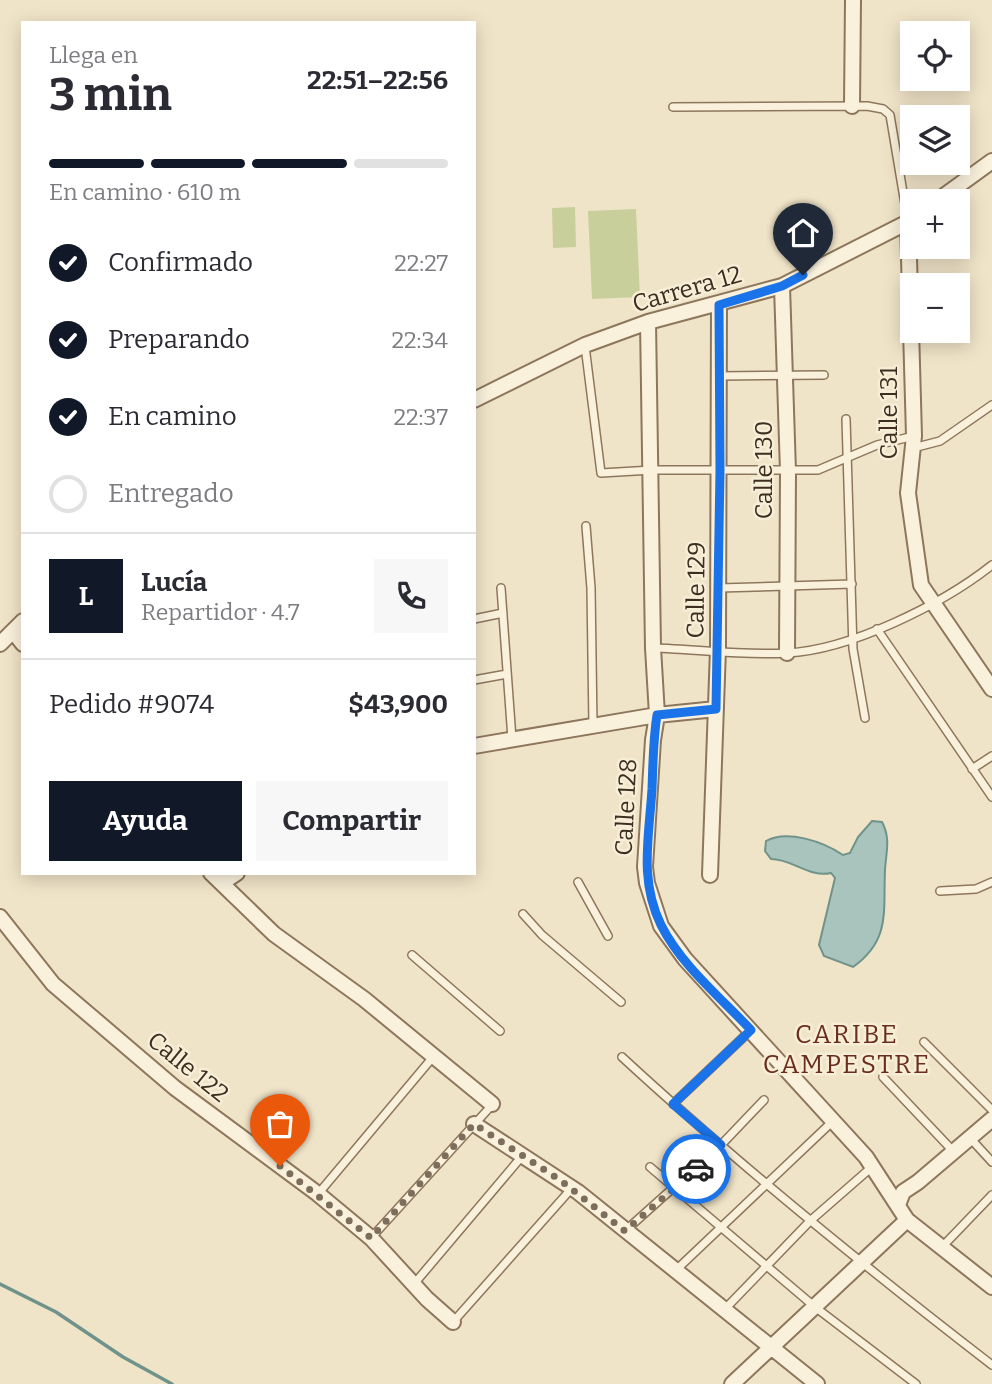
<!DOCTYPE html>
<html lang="es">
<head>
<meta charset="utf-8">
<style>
  :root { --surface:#fff; --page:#f7f7f7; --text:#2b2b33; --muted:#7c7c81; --line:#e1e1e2; --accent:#111827 }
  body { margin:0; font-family:Bitter,serif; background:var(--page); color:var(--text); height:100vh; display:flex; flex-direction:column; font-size:26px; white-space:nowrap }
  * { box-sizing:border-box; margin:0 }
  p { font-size:23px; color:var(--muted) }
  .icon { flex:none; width:38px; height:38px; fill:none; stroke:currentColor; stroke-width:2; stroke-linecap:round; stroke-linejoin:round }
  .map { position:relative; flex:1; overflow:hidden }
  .details { position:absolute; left:21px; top:21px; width:455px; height:854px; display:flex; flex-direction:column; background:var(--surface); border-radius:0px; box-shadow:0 4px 18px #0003 }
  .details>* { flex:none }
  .fabs { position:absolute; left:900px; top:21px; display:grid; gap:14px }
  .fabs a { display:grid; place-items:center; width:70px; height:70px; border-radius:0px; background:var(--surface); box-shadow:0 4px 18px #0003; font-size:35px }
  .pin { position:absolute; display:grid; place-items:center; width:60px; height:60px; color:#fff; margin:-72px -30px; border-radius:50% 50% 50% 0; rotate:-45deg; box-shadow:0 0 7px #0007 }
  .pin .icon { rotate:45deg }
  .courier { position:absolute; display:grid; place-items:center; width:70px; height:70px; margin:-35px; border:5px solid #1a73e8; border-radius:50%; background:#fff; color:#222; box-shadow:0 2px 9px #0007 }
  .summary em { font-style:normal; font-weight:700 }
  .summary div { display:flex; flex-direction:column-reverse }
  .summary { display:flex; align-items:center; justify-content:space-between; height:119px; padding:0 28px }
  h1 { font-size:46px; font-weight:700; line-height:52px }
  .bar { display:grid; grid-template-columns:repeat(4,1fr); gap:10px 7px; align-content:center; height:84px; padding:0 28px }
  .bar i { height:9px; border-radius:5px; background:var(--line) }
  .bar .on { background:var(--accent) }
  .bar p { grid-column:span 4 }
  .line { display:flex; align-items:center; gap:18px; padding:0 28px; border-top:2px solid var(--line) }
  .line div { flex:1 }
  .round { display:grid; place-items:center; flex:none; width:74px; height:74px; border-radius:0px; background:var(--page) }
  ol { padding:0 28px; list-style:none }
  li { display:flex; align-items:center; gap:21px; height:77px }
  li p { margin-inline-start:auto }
  li .icon { padding:7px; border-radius:50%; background:var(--accent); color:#fff; stroke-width:4 }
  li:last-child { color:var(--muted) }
  li i { width:38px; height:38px; border:4px solid var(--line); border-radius:50% }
  .button { display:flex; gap:14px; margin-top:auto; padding:14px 28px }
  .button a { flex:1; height:80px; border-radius:0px; background:var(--accent); color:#fff; font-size:28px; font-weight:700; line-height:80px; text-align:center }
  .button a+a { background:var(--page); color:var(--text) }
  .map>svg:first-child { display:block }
  .green { fill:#c9cf9b }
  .water { fill:#a9c4bc; stroke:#6f938a; stroke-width:2 }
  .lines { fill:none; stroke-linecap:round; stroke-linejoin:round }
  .stream { stroke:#6f938a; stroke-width:3.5 }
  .service-casing { stroke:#8d765c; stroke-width:10 }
  .minor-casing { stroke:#8d765c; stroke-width:18 }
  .service { stroke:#faf1dc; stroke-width:7 }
  .minor { stroke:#faf1dc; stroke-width:14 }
  .done { stroke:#7c6e5b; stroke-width:7; stroke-dasharray:0 12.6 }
  .route { stroke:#1a73e8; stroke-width:9 }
  .labels { text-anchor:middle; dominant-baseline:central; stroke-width:5; stroke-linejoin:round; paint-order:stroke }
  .street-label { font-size:24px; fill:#3d2e20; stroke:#f7eed8 }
  .neighbourhood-label { font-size:26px; letter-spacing:2px; fill:#6b2e1e; stroke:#f7eed8 }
</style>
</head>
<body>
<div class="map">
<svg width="992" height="1384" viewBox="0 0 992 1384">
  <rect width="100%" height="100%" fill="#f0e4c8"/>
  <path class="green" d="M 575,207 L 576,247 L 553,248 L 552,208 Z
    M 636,209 L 640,297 L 592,299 L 588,211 Z"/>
  <path class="water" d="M 872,821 L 882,822 C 891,839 886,852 885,870 C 883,911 891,940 853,967 L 824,956 L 819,945 L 835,878 L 831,873 C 809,878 793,859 771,859 L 765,851 L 766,841 C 787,829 824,842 843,855 L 850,853 L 858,837 Z"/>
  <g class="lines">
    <path class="stream" d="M 0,1284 L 56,1312 L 123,1357 L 172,1384"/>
    <defs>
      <path id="service" d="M 673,107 L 867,106 L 883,109 L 890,115 L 908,222
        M 585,346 L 601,473 L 652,470 L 818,470 L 877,445 L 914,436
        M 719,376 L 824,375
        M 846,419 L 853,649 L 865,718
        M 913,448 L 940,441 L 992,405
        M 586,526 L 591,588 L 593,726
        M 501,588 L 512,739
        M 719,588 L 852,584
        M 474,619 L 503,613
        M 877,629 L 992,797
        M 653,648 C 697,649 744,656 787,653 C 850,650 943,604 992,565
        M 474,680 L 507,674
        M 972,769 L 992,756
        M 578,882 L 608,936
        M 940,891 L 976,889 L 992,882
        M 523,914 L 542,935 L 621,1002
        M 412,955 L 500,1031
        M 924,1042 L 992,1110
        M 622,1057 C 740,1166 865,1267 992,1365
        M 883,1077 L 953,1151
        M 673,1104 L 750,1031
        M 970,1138 L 992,1162
        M 650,1167 L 815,1307 L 916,1384
        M 318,1194 L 433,1057
        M 625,1231 L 721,1145 L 764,1100
        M 371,1238 L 492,1105
        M 942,1247 L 992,1195
        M 674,1272 L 833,1121
        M 414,1284 L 523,1155
        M 724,1310 L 810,1221 L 873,1166
        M 453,1322 L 572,1188"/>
      <path id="minor" d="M 852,106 L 853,0
        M 937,201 L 992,161
        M 908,222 L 914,436 L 908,493 L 921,585 L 992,689
        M 782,286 L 788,472 L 787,653
        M 648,322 L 653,648 L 657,715 L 653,740 L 645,867 L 647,883 L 661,926 L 685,959 L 866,1157 L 907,1220 L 992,1287
        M 474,400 L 585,345 L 648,322 L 782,286 L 912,220
        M 13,631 L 23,644
        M 0,644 L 23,621
        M 474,746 L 657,715 L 716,709
        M 211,873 L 274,934 L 364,999 L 492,1104
        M 710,875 L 718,649 L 719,305
        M 222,883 L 237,873
        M 0,917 L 53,984 L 175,1088 L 318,1194 L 371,1238 L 427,1299 L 453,1322
        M 474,1124 L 578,1192 L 817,1384
        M 898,1205 L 903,1192 L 918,1182 L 992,1119
        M 732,1384 L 907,1220"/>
    </defs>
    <use href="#service" class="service-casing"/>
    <use href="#minor" class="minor-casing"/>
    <use href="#service" class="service"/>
    <use href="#minor" class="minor"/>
  </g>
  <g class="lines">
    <path class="done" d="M 280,1166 L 371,1238 L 474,1124 L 560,1180 L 625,1231 L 696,1169"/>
    <path class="route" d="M 696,1169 L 721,1145 L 673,1104 L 751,1030 C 721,998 681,965 661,925 C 639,880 649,837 652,789 C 653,764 653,740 657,715 L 716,709 L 720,471 L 719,305 L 782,286 L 803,275"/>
  </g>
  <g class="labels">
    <g class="street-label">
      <text transform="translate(687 289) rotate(-16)">Carrera 12</text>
      <text transform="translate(889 413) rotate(-90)">Calle 131</text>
      <text transform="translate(764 470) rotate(-90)">Calle 130</text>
      <text transform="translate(696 590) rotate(-89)">Calle 129</text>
      <text transform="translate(626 807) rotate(-87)">Calle 128</text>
      <text transform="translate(188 1067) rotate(39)">Calle 122</text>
    </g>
    <g class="neighbourhood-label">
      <text x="847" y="1034">CARIBE<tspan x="847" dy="30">CAMPESTRE</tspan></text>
    </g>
  </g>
</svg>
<div class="fabs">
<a><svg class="icon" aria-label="locate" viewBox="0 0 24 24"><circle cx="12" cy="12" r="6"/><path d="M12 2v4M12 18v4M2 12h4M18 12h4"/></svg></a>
<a><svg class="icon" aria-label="layers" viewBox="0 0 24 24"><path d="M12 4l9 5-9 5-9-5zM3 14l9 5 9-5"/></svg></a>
<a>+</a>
<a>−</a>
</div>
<div class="pin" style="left:280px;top:1166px;background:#ea580c"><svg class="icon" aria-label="bag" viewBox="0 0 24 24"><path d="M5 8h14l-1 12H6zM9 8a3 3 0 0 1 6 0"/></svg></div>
<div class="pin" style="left:803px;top:275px;background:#1f2937"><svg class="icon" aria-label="home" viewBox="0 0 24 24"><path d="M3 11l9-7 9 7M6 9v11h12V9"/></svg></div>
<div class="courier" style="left:696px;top:1169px"><svg class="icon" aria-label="car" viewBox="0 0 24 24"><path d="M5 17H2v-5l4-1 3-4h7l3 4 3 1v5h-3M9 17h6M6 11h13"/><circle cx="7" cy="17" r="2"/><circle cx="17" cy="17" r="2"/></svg></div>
<section class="details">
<div class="summary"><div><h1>3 min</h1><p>Llega en</p></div><em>22:51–22:56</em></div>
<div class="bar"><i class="on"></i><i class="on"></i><i class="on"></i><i></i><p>En camino · 610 m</p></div>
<ol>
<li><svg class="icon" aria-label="check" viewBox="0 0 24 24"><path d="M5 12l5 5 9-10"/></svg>Confirmado<p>22:27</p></li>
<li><svg class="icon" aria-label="check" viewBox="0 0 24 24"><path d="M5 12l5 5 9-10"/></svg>Preparando<p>22:34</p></li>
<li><svg class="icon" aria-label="check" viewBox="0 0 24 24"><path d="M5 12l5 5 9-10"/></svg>En camino<p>22:37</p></li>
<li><i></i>Entregado</li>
</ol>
<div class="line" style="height:126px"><b class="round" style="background:var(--accent);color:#fff">L</b><div><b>Lucía</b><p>Repartidor · 4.7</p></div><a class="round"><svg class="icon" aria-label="phone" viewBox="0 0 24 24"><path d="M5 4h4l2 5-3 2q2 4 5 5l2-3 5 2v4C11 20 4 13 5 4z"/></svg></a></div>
<div class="line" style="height:91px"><div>Pedido #9074</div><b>$43,900</b></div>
<div class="button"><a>Ayuda</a><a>Compartir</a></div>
</section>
</div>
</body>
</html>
